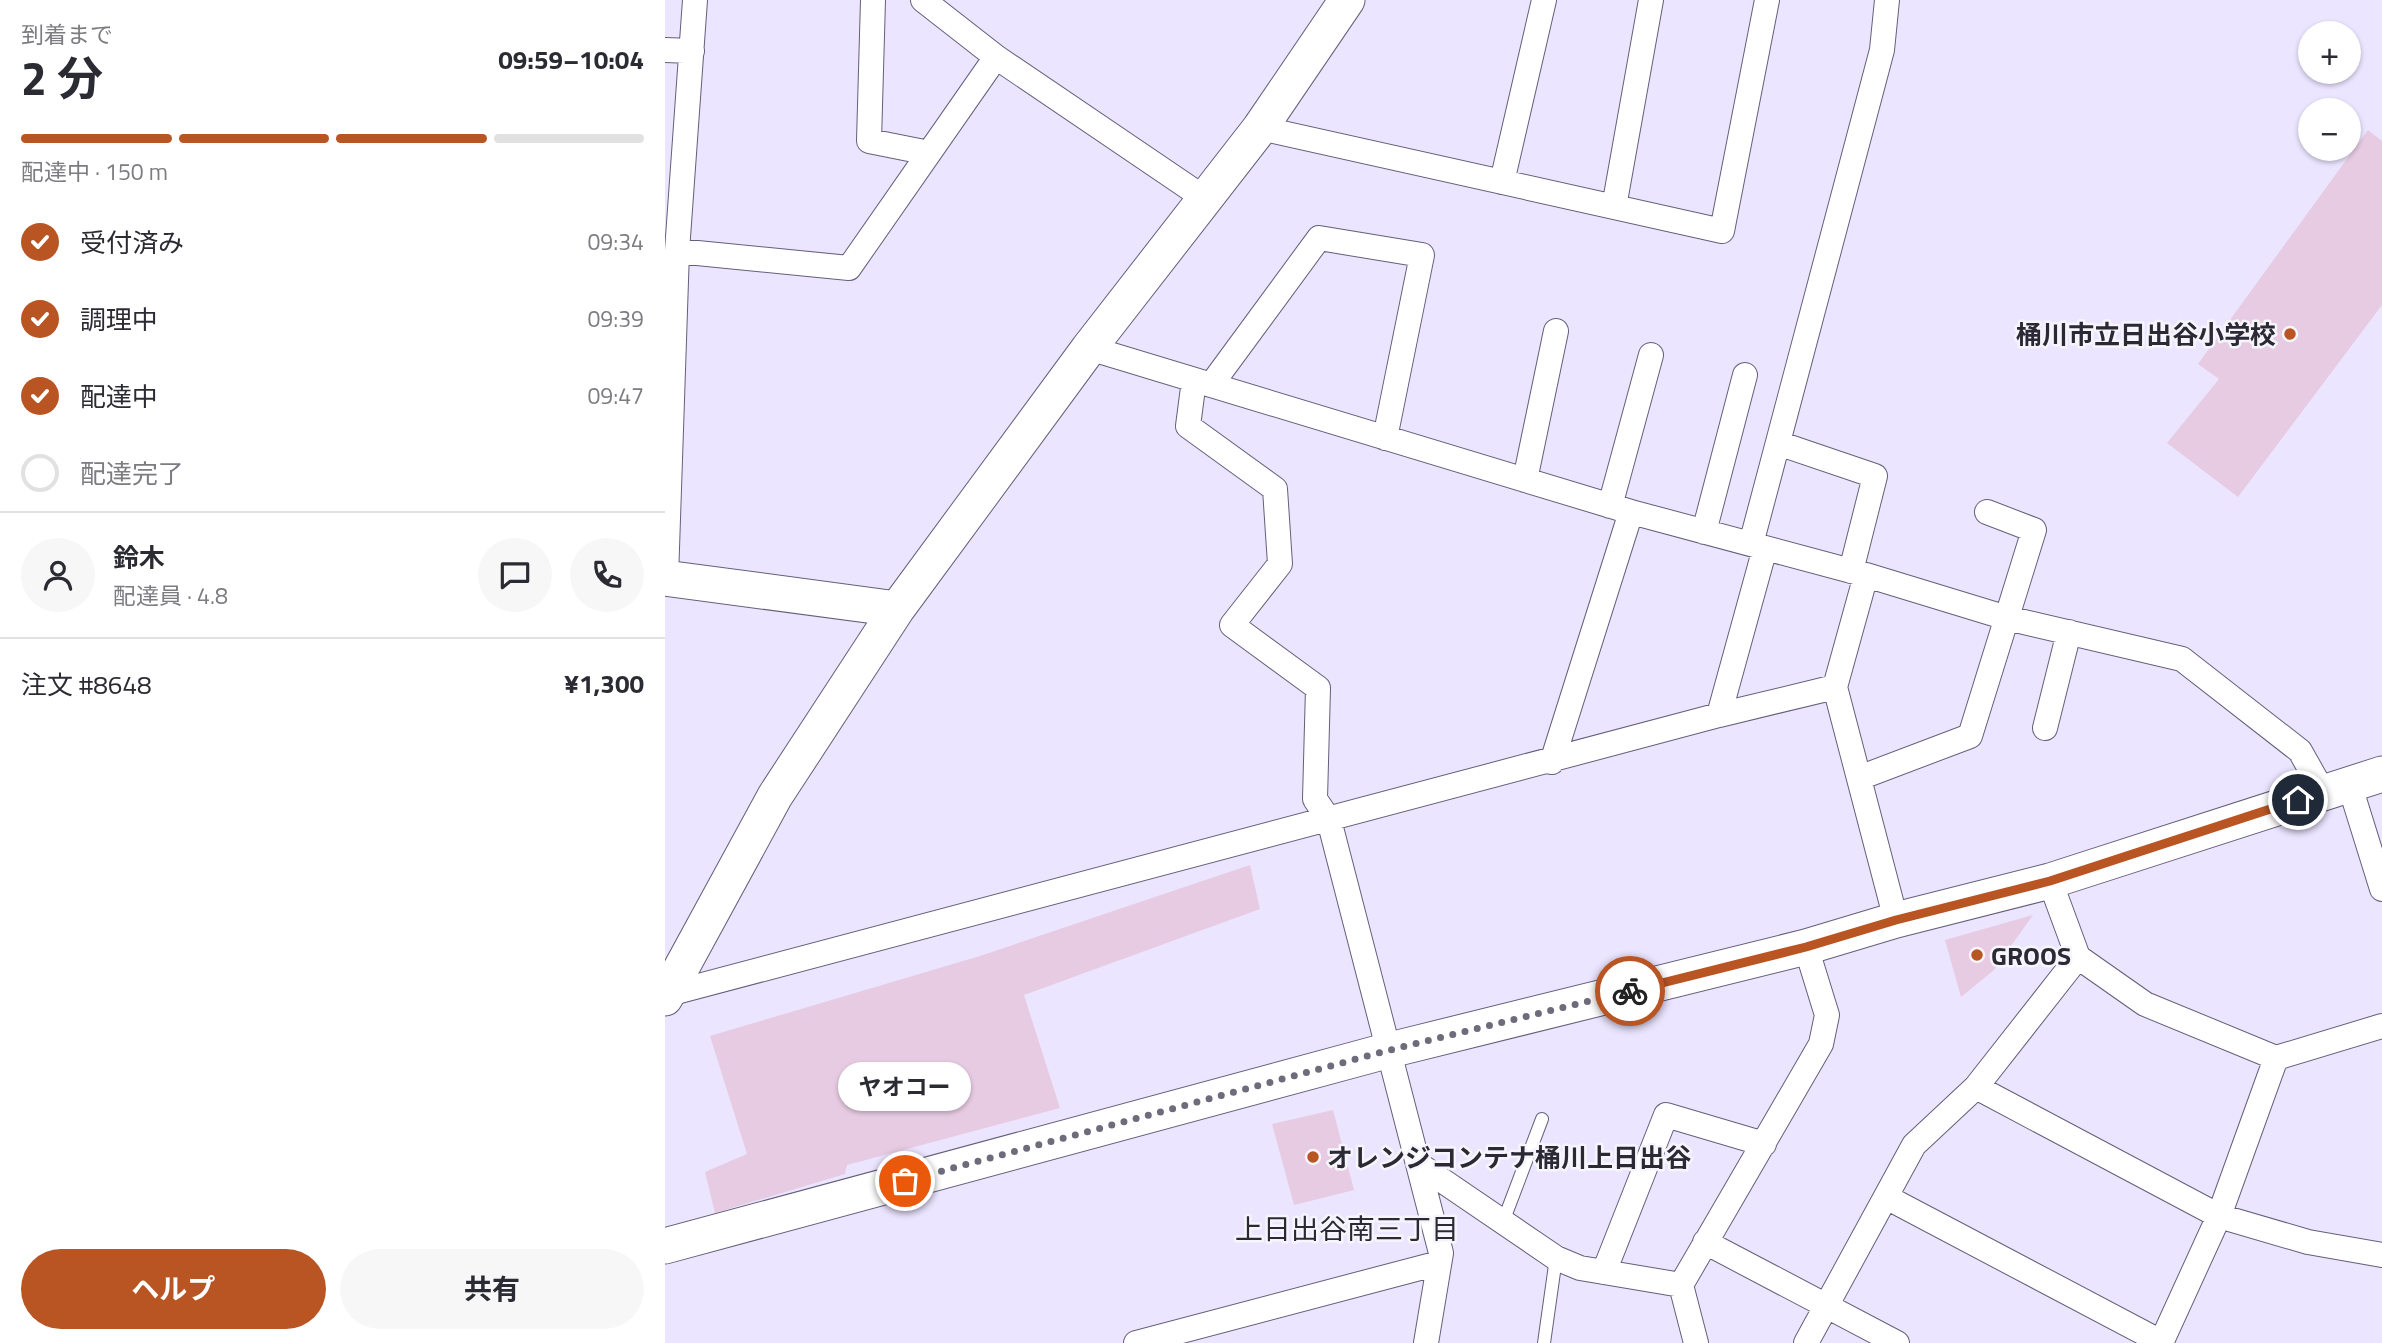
<!DOCTYPE html>
<html lang="ja">
<head>
<meta charset="utf-8">
<style>
  :root { --surface:#fff; --page:#f7f7f7; --text:#2b2b33; --muted:#7c7c81; --line:#e1e1e2; --accent:#b95423 }
  body { margin:0; font-family:"Titillium Web","Noto Sans JP",sans-serif; background:var(--page); color:var(--text); height:100vh; display:flex; flex-direction:column; font-size:26px; white-space:nowrap }
  * { box-sizing:border-box; margin:0 }
  p { font-size:23px; color:var(--muted) }
  .icon { flex:none; width:38px; height:38px; fill:none; stroke:currentColor; stroke-width:2; stroke-linecap:round; stroke-linejoin:round }
  .map { position:relative; flex:1; overflow:hidden }
  .panel { display:flex; flex-direction:column; background:var(--surface); width:665px }
  .panel>* { flex:none }
  .tools { position:absolute; left:1633px; top:21px; display:grid; gap:14px }
  .tools a { display:grid; place-items:center; width:63px; height:63px; border-radius:50%; background:var(--surface); box-shadow:0 2px 5px #0004; font-size:35px }
  .pin { position:absolute; display:grid; place-items:center; width:60px; height:60px; color:#fff; margin:-30px; border:4px solid #fff; border-radius:50%; box-shadow:0 2px 7px #0007 }
  .courier { position:absolute; display:grid; place-items:center; width:70px; height:70px; margin:-35px; border:5px solid #b95423; border-radius:50%; background:#fff; color:#222; box-shadow:0 2px 9px #0007 }
  .bubble { position:absolute; height:49px; border-radius:24px; background:var(--surface); box-shadow:0 2px 5px #0004; font-size:23px; font-weight:700; line-height:49px; text-align:center }
  .headline em { font-style:normal; font-weight:700 }
  .headline div { display:flex; flex-direction:column-reverse }
  .headline { display:flex; align-items:center; justify-content:space-between; height:119px; padding:0 21px }
  h1 { font-size:46px; font-weight:700; line-height:52px }
  .bar { display:grid; grid-template-columns:repeat(4,1fr); gap:10px 7px; align-content:center; height:84px; padding:0 21px }
  .bar i { height:9px; border-radius:5px; background:var(--line) }
  .bar .active { background:var(--accent) }
  .bar p { grid-column:span 4 }
  .line { display:flex; align-items:center; gap:18px; padding:0 21px; border-top:2px solid var(--line) }
  .line div { flex:1 }
  .round { display:grid; place-items:center; flex:none; width:74px; height:74px; border-radius:37px; background:var(--page) }
  ol { padding:0 21px; list-style:none }
  li { display:flex; align-items:center; gap:21px; height:77px }
  li p { margin-inline-start:auto }
  li .icon { padding:7px; border-radius:50%; background:var(--accent); color:#fff; stroke-width:4 }
  li:last-child { color:var(--muted) }
  li i { width:38px; height:38px; border:4px solid var(--line); border-radius:50% }
  .button { display:flex; gap:14px; margin-top:auto; padding:14px 21px }
  .button a { flex:1; height:80px; border-radius:42px; background:var(--accent); color:#fff; font-size:28px; font-weight:700; line-height:80px; text-align:center }
  .button a+a { background:var(--page); color:var(--text) }
  main { display:flex; flex:1; min-height:0 }
  .map>svg:first-child { display:block }
  .building { fill:#e7cbe2 }
  .lines { fill:none; stroke-linecap:round; stroke-linejoin:round }
  .lane-casing { stroke:#655f7a; stroke-width:14 }
  .street-casing { stroke:#655f7a; stroke-width:26 }
  .secondary-casing { stroke:#655f7a; stroke-width:37 }
  .lane { stroke:#fff; stroke-width:12 }
  .street { stroke:#fff; stroke-width:24 }
  .secondary { stroke:#fff; stroke-width:35 }
  .done { stroke:#6e6b7b; stroke-width:7; stroke-dasharray:0 12.6 }
  .route { stroke:#b95423; stroke-width:9 }
  .poi-dot { fill:#b95423; stroke:#f7f5fc; stroke-width:2.5 }
  .labels { text-anchor:middle; dominant-baseline:central; stroke-width:5; stroke-linejoin:round; paint-order:stroke }
  .poi-label { font-size:26px; font-weight:bold; fill:#2b2934; stroke:#f7f5fc; text-anchor:start }
  .neighbourhood-label { font-size:28px; fill:#2b2934; stroke:#f7f5fc }
</style>
</head>
<body>
<main>
<section class="panel">
<div class="headline"><div><h1>2 分</h1><p>到着まで</p></div><em>09:59–10:04</em></div>
<div class="bar"><i class="active"></i><i class="active"></i><i class="active"></i><i></i><p>配達中 · 150 m</p></div>
<ol>
<li><svg class="icon" aria-label="check" viewBox="0 0 24 24"><path d="M5 12l5 5 9-10"/></svg>受付済み<p>09:34</p></li>
<li><svg class="icon" aria-label="check" viewBox="0 0 24 24"><path d="M5 12l5 5 9-10"/></svg>調理中<p>09:39</p></li>
<li><svg class="icon" aria-label="check" viewBox="0 0 24 24"><path d="M5 12l5 5 9-10"/></svg>配達中<p>09:47</p></li>
<li><i></i>配達完了</li>
</ol>
<div class="line" style="height:126px"><a class="round"><svg class="icon" aria-label="person" viewBox="0 0 24 24"><circle cx="12" cy="8" r="4"/><path d="M4 21q1-7 8-7t8 7"/></svg></a><div><b>鈴木</b><p>配達員 · 4.8</p></div><a class="round"><svg class="icon" aria-label="chat" viewBox="0 0 24 24"><path d="M4 5h16v11H9l-5 4z"/></svg></a><a class="round"><svg class="icon" aria-label="phone" viewBox="0 0 24 24"><path d="M5 4h4l2 5-3 2q2 4 5 5l2-3 5 2v4C11 20 4 13 5 4z"/></svg></a></div>
<div class="line" style="height:91px"><div>注文 #8648</div><b>¥1,300</b></div>
<div class="button"><a>ヘルプ</a><a>共有</a></div>
</section>
<div class="map">
<svg width="1717" height="1343" viewBox="0 0 1717 1343">
  <rect width="100%" height="100%" fill="#ebe5ff"/>
  <path class="building" d="M 1703,130 L 1717,141 L 1717,305 L 1573,497 L 1502,443 L 1554,379 L 1533,364 Z
    M 585,865 L 595,909 L 359,995 L 395,1108 L 182,1165 L 180,1174 L 50,1213 L 40,1172 L 82,1154 L 45,1036 L 315,956 Z
    M 1368,915 L 1329,970 L 1296,997 L 1280,940 Z
    M 668,1110 L 689,1190 L 629,1205 L 607,1124 Z"/>
  <g class="lines">
    <defs>
      <path id="lane" d="M 838,1222 L 877,1119
        M 879,1343 L 891,1258"/>
      <path id="street" d="M 208,0 L 204,141 L 264,153
        M 258,0 L 331,57 L 539,198
        M 0,50 L 27,51
        M 595,128 L 1057,231 L 1102,0
        M 837,182 L 879,0
        M 949,207 L 986,0
        M 12,251 L 184,268 L 331,57
        M 424,348 L 966,512 L 1201,575 L 1342,618 L 1517,659 L 1635,751 L 1658,792
        M 529,380 L 523,426 L 610,489 L 615,564 L 567,625 L 653,688 L 650,799 L 664,820 L 776,1253 L 761,1343
        M 546,385 L 654,238 L 757,255 L 720,438
        M 1113,443 L 1210,476 L 1186,571
        M 860,480 L 891,331
        M 945,506 L 986,355
        M 1039,532 L 1080,375
        M 1086,544 L 1217,50 L 1222,0
        M 1201,575 L 1170,687 L 1231,920
        M 1,578 L 12,251 L 30,0
        M 1054,715 L 1100,548
        M 1380,728 L 1404,632
        M 887,762 L 966,512
        M 1194,778 L 1305,736 L 1369,530 L 1322,512
        M 1684,783 L 1717,889
        M 1385,881 L 1413,957 L 1480,1004 L 1611,1058 L 1717,1026
        M 0,995 L 1054,715 L 1170,687
        M 1311,1087 L 1554,1216 L 1643,1242 L 1717,1255
        M 753,1164 L 891,1258 L 915,1268 L 1016,1285
        M 1223,1198 L 1496,1342
        M 1040,1242 L 1232,1343
        M 939,1272 L 1001,1115 L 1099,1144
        M 471,1343 L 774,1263
        M 1031,1343 L 1016,1285 L 1156,1044 L 1162,1015 L 1141,947
        M 1141,1343 L 1249,1145 L 1311,1087 L 1413,957
        M 1496,1343 L 1554,1216 L 1611,1058"/>
      <path id="secondary" d="M 0,578 L 232,609
        M 0,998 L 110,796 L 232,609 L 424,348 L 595,128 L 682,0
        M 0,1246 L 721,1051 L 1141,947 L 1231,920 L 1385,881 L 1717,774"/>
    </defs>
    <use href="#lane" class="lane-casing"/>
    <use href="#street" class="street-casing"/>
    <use href="#secondary" class="secondary-casing"/>
    <use href="#lane" class="lane"/>
    <use href="#street" class="street"/>
    <use href="#secondary" class="secondary"/>
  </g>
  <g class="lines">
    <path class="done" d="M 240,1181 L 721,1051 L 965,991"/>
    <path class="route" d="M 965,991 L 1141,947 L 1231,920 L 1385,881 L 1633,800"/>
  </g>
  <g class="poi-dot">
    <circle cx="1625" cy="334" r="7"/>
    <circle cx="1312" cy="955" r="7"/>
    <circle cx="648" cy="1157" r="7"/>
  </g>
  <g class="labels">
    <g class="poi-label">
      <text x="1611" y="334" text-anchor="end">桶川市立日出谷小学校</text>
      <text x="1326" y="955">GROOS</text>
      <text x="662" y="1157">オレンジコンテナ桶川上日出谷</text>
    </g>
    <g class="neighbourhood-label">
      <text x="682" y="1228">上日出谷南三丁目</text>
    </g>
  </g>
</svg>
<div class="tools">
<a>+</a>
<a>−</a>
</div>
<div class="pin" style="left:240px;top:1181px;background:#ea580c"><svg class="icon" aria-label="bag" viewBox="0 0 24 24"><path d="M5 8h14l-1 12H6zM9 8a3 3 0 0 1 6 0"/></svg></div>
<div class="pin" style="left:1633px;top:800px;background:#1f2937"><svg class="icon" aria-label="home" viewBox="0 0 24 24"><path d="M3 11l9-7 9 7M6 9v11h12V9"/></svg></div>
<div class="courier" style="left:965px;top:991px"><svg class="icon" aria-label="bike" viewBox="0 0 24 24"><circle cx="6" cy="16" r="4"/><circle cx="18" cy="16" r="4"/><path d="M6 16l4-8h5l3 8M10 8l3 8H6M13 5h3"/></svg></div>
<div class="bubble" style="left:173px;top:1062px;width:133px">ヤオコー</div>
</div>
</main>
</body>
</html>
